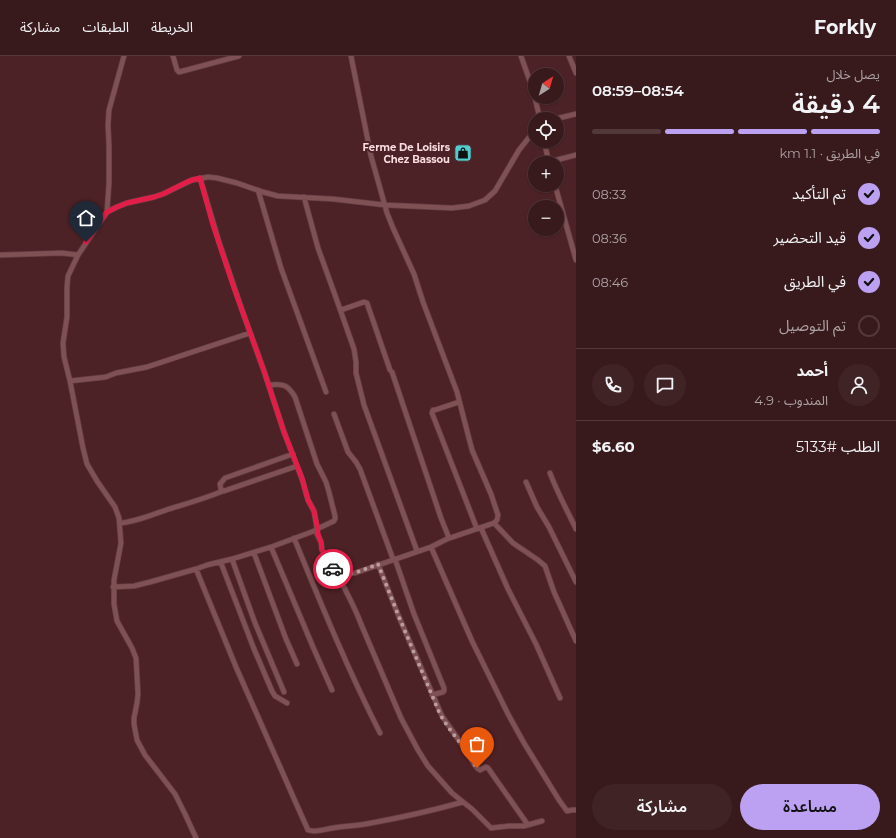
<!DOCTYPE html>
<html lang="ar">
<head>
<meta charset="utf-8">
<style>
  :root { --surface:#391a1c; --page:#402325; --text:#f1f3f6; --muted:#aba1a3; --line:#53383b; --accent:#bca0f2 }
  body { margin:0; font-family:Montserrat,"Noto Sans Arabic",sans-serif; background:var(--page); color:var(--text); direction:rtl; height:100vh; display:flex; flex-direction:column; font-size:15px; white-space:nowrap }
  * { box-sizing:border-box; margin:0 }
  p { font-size:13px; color:var(--muted) }
  .icon { flex:none; width:22px; height:22px; fill:none; stroke:currentColor; stroke-width:2; stroke-linecap:round; stroke-linejoin:round }
  .map { position:relative; flex:1; overflow:hidden; direction:ltr }
  .side { display:flex; flex-direction:column; background:var(--surface); width:320px }
  .side>* { flex:none }
  .needle { width:26px; rotate:37deg }
  .controls { position:absolute; left:528px; top:12px; display:grid; gap:8px }
  .controls a { display:grid; place-items:center; width:36px; height:36px; border-radius:50%; background:var(--surface); box-shadow:0 1px 3px #0004,0 0 0 1px var(--line); font-size:20px }
  .pin { position:absolute; display:grid; place-items:center; width:34px; height:34px; color:#fff; margin:-41px -17px; border-radius:50% 50% 50% 0; rotate:-45deg; box-shadow:0 0 4px #0007 }
  .pin .icon { rotate:45deg }
  .courier { position:absolute; display:grid; place-items:center; width:40px; height:40px; margin:-20px; border:3px solid #e11d48; border-radius:50%; background:#fff; color:#222; box-shadow:0 1px 5px #0007 }
  .summary em { font-style:normal; font-weight:600 }
  .summary div { display:flex; flex-direction:column-reverse }
  .summary { display:flex; align-items:center; justify-content:space-between; height:68px; padding:0 16px }
  h1 { font-size:26px; font-weight:600; line-height:30px }
  .bar { display:grid; grid-template-columns:repeat(4,1fr); gap:6px 4px; align-content:center; height:48px; padding:0 16px }
  .bar i { height:5px; border-radius:3px; background:var(--line) }
  .bar .on { background:var(--accent) }
  .bar p { grid-column:span 4 }
  .line { display:flex; align-items:center; gap:10px; padding:0 16px; border-top:1px solid var(--line) }
  .line div { flex:1 }
  .round { display:grid; place-items:center; flex:none; width:42px; height:42px; border-radius:21px; background:var(--page) }
  ol { padding:0 16px; list-style:none }
  li { display:flex; align-items:center; gap:12px; height:44px }
  li p { margin-inline-start:auto }
  li .icon { padding:4px; border-radius:50%; background:var(--accent); color:#111; stroke-width:4 }
  li:last-child { color:var(--muted) }
  li i { width:22px; height:22px; border:2px solid var(--line); border-radius:50% }
  .action { display:flex; gap:8px; margin-top:auto; padding:8px 16px }
  .action a { flex:1; height:46px; border-radius:24px; background:var(--accent); color:#111; font-size:16px; font-weight:600; line-height:46px; text-align:center }
  .action a+a { background:var(--page); color:var(--text) }
  header { display:flex; align-items:center; gap:24px; box-sizing:border-box; height:56px; padding:0 20px; background:var(--surface); border-bottom:1px solid var(--line) }
  header strong { font-size:19px }
  nav { display:flex; gap:22px; margin-inline-start:auto; font-size:14px }
  main { display:flex; flex:1; min-height:0 }
  .map>svg:first-child { display:block }
  .lines { fill:none; stroke-linecap:round; stroke-linejoin:round }
  .minor-casing { stroke:#654045; stroke-width:6 }
  .minor { stroke:#805154; stroke-width:4.5 }
  .done { stroke:#bd9c9e; stroke-width:4; stroke-dasharray:0 7.2 }
  .route { stroke:#e11d48; stroke-width:5 }
  .labels { text-anchor:middle; dominant-baseline:central; stroke-width:4; stroke-linejoin:round; paint-order:stroke }
  .poi-label { font-size:10px; font-weight:bold; fill:#fadedf; stroke:#4c2226; text-anchor:end }
</style>
</head>
<body>
<header>
<strong>Forkly</strong>
<nav><a>الخريطة</a><a>الطبقات</a><a>مشاركة</a></nav>
</header>
<main>
<section class="side">
<div class="summary"><div><h1>4 دقيقة</h1><p>يصل خلال</p></div><em>08:54–08:59</em></div>
<div class="bar"><i class="on"></i><i class="on"></i><i class="on"></i><i></i><p>في الطريق · 1.1 km</p></div>
<ol>
<li><svg class="icon" aria-label="check" viewBox="0 0 24 24"><path d="M5 12l5 5 9-10"/></svg>تم التأكيد<p>08:33</p></li>
<li><svg class="icon" aria-label="check" viewBox="0 0 24 24"><path d="M5 12l5 5 9-10"/></svg>قيد التحضير<p>08:36</p></li>
<li><svg class="icon" aria-label="check" viewBox="0 0 24 24"><path d="M5 12l5 5 9-10"/></svg>في الطريق<p>08:46</p></li>
<li><i></i>تم التوصيل</li>
</ol>
<div class="line" style="height:72px"><a class="round"><svg class="icon" aria-label="person" viewBox="0 0 24 24"><circle cx="12" cy="8" r="4"/><path d="M4 21q1-7 8-7t8 7"/></svg></a><div><b>أحمد</b><p>المندوب · 4.9</p></div><a class="round"><svg class="icon" aria-label="chat" viewBox="0 0 24 24"><path d="M4 5h16v11H9l-5 4z"/></svg></a><a class="round"><svg class="icon" aria-label="phone" viewBox="0 0 24 24"><path d="M5 4h4l2 5-3 2q2 4 5 5l2-3 5 2v4C11 20 4 13 5 4z"/></svg></a></div>
<div class="line" style="height:52px"><div>الطلب #5133</div><b>$6.60</b></div>
<div class="action"><a>مساعدة</a><a>مشاركة</a></div>
</section>
<div class="map">
<svg width="576" height="782" viewBox="0 0 576 782">
  <rect width="100%" height="100%" fill="#4c2226"/>
  <g class="lines">
    <defs>
      <path id="minor" d="M 124,0 L 109,54 L 108,69 L 109,89 L 109,127 L 107,156 L 78,199 L 68,220 L 67,231 L 67,261 L 63,287 L 64,301 L 70,325 L 83,392 L 87,408 L 97,425 L 115,451 L 119,462 L 121,487 L 114,524 L 114,548 L 117,565 L 132,592 L 136,602 L 138,638 L 137,647 L 134,662 L 134,668 L 137,684 L 145,699 L 175,738 L 185,758 L 196,782
        M 173,0 L 177,14 L 179,16 L 239,0
        M 521,0 L 533,34 L 540,63
        M 569,0 L 576,17
        M 555,63 L 576,58
        M 544,85 L 549,107
        M 549,106 L 576,99
        M 555,129 L 576,204
        M 258,134 L 281,212 L 326,336
        M 304,141 L 318,192 L 335,239 L 354,293 L 356,306 L 356,317 L 364,349 L 417,495
        M 107,156 L 117,151 L 127,147 L 154,141 L 163,138 L 192,124 L 208,121 L 217,122 L 237,127 L 263,136 L 278,140 L 333,143 L 385,149 L 452,152 L 469,150 L 485,144 L 495,135 L 519,94 L 535,74
        M 0,199 L 62,197 L 78,199
        M 341,254 L 364,246 L 367,247 L 390,314
        M 392,316 L 441,462 L 449,482
        M 70,325 L 106,321 L 116,317 L 147,311 L 250,277
        M 269,329 C 283,327 288,329 295,341 L 317,408 L 326,426 L 329,436 L 335,460 L 335,463 L 334,465 L 317,473 L 317,478 L 321,486 L 322,494 L 336,518 L 338,519 L 355,517 L 431,491 L 447,483 L 494,467 L 497,464 L 498,459 L 491,438 L 472,394 L 457,336 L 423,246 L 414,218 L 393,172 L 387,157 L 371,100 L 351,0
        M 459,346 L 435,354 L 433,354 L 432,357 L 477,473
        M 334,358 L 348,396 L 356,406 L 360,413 L 393,503
        M 293,398 L 225,422 L 220,428 L 221,434 L 224,435 L 297,410
        M 550,417 C 557,436 567,454 576,473
        M 526,426 L 537,451 L 549,471 L 576,526
        M 120,467 C 135,466 151,459 166,454 C 185,448 204,443 223,435
        M 494,467 L 513,487 L 538,504 L 545,510 L 554,536 L 576,585
        M 481,472 L 508,533 L 536,588 L 560,642
        M 294,482 C 321,548 348,614 380,677
        M 271,491 L 313,591 L 332,634
        M 431,491 L 472,585 L 508,658 L 524,687 L 559,744 L 567,755 L 572,754 L 576,754
        M 254,497 L 286,583 L 297,608
        M 232,503 L 255,567 L 284,636
        M 395,503 L 414,558 L 444,632 L 444,635 L 443,636 L 432,639
        M 221,507 L 254,593 L 272,635 L 275,640 L 287,647
        M 378,508 L 399,561 L 442,660 L 465,693 L 474,708 L 477,712 L 480,714 L 486,711 L 488,712 L 528,769
        M 196,513 L 236,611 L 281,713 L 295,745 L 308,774 C 316,777 325,773 333,772 C 344,770 355,770 366,768 C 399,762 431,755 463,746 L 472,753 L 491,772 L 509,770 L 524,770 L 542,765
        M 338,519 C 346,536 355,551 361,568 L 401,662 L 418,694 L 428,710 L 452,737 L 463,746
        M 113,531 L 134,530 L 150,526 L 196,513 L 207,509 L 232,503 L 271,491 L 314,475 L 317,473 L 314,455 L 308,444 L 302,423 L 284,376 L 264,315 L 242,254 L 219,186 L 200,122"/>
    </defs>
    <use href="#minor" class="minor-casing"/>
    <use href="#minor" class="minor"/>
  </g>
  <g class="lines">
    <path class="done" d="M 333,513 L 336,518 C 345,522 368,512 378,508 L 399,561 L 439,656 C 446,670 456,681 465,693 C 469,699 472,707 477,712"/>
    <path class="route" d="M 86,186 L 107,156 L 117,151 L 127,147 L 154,141 L 163,138 L 189,125 L 200,122 L 213,169 L 234,232 L 264,315 L 284,376 L 302,422 L 308,444 L 314,455 L 317,469 L 318,478 L 321,486 L 322,494 L 333,513"/>
  </g>
  <defs>
    <symbol id="shop-square" viewBox="-11 -11 22 22"><rect x="-9" y="-9" width="18" height="18" rx="4" fill="#52cdcd" stroke="#4c2226"/><path d="M-5-2.5h2.3a2.7 3.5 0 0 1 5.4 0H5L5.5 6h-11ZM-1.5-2.5h3a1.5 2.3 0 0 0-3 0Z" fill="#111"/></symbol>
  </defs>
  <g fill-rule="evenodd">
    <use href="#shop-square" x="453" y="87" width="20" height="20"/>
  </g>
  <g class="labels">
    <g class="poi-label">
      <text x="450" y="91">Ferme De Loisirs<tspan x="450" dy="12">Chez Bassou</tspan></text>
    </g>
  </g>
</svg>
<div class="controls">
<a><svg class="needle" viewBox="-14 -14 28 28"><path d="M0-13l5 13h-10z" fill="#e53935"/><path d="M0 13l5-13h-10z" fill="#aba1a3"/></svg></a>
<a><svg class="icon" aria-label="locate" viewBox="0 0 24 24"><circle cx="12" cy="12" r="6"/><path d="M12 2v4M12 18v4M2 12h4M18 12h4"/></svg></a>
<a>+</a>
<a>−</a>
</div>
<div class="pin" style="left:477px;top:712px;background:#ea580c"><svg class="icon" aria-label="bag" viewBox="0 0 24 24"><path d="M5 8h14l-1 12H6zM9 8a3 3 0 0 1 6 0"/></svg></div>
<div class="pin" style="left:86px;top:186px;background:#1f2937"><svg class="icon" aria-label="home" viewBox="0 0 24 24"><path d="M3 11l9-7 9 7M6 9v11h12V9"/></svg></div>
<div class="courier" style="left:333px;top:513px"><svg class="icon" aria-label="car" viewBox="0 0 24 24"><path d="M5 17H2v-5l4-1 3-4h7l3 4 3 1v5h-3M9 17h6M6 11h13"/><circle cx="7" cy="17" r="2"/><circle cx="17" cy="17" r="2"/></svg></div>
</div>
</main>
</body>
</html>
